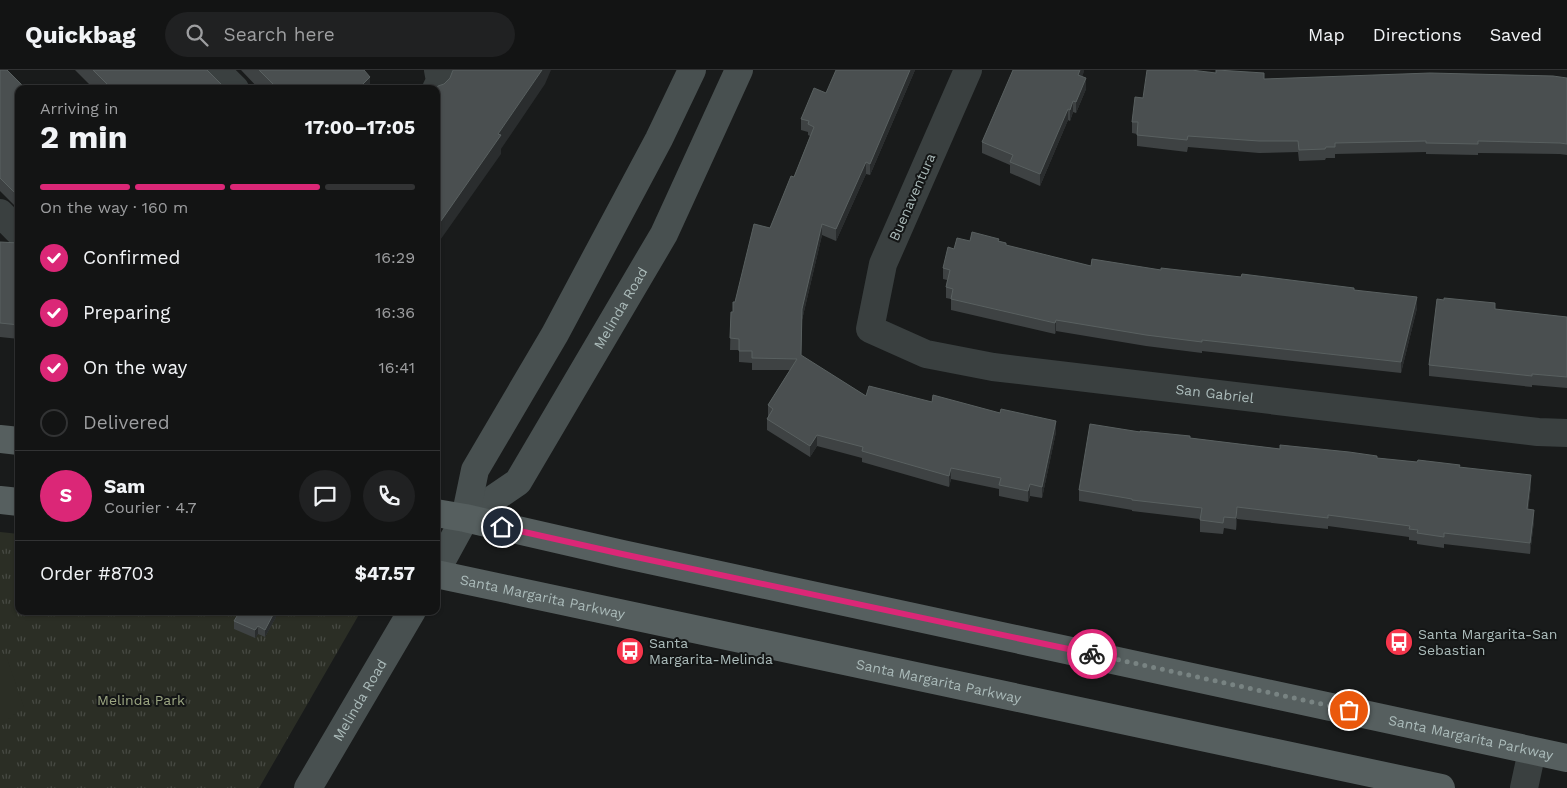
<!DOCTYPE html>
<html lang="en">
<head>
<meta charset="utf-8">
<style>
  :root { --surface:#131414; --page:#202122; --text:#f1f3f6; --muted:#9d9ea0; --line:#323334; --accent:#db2777 }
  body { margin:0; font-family:"Work Sans",sans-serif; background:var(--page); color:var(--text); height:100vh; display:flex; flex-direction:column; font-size:19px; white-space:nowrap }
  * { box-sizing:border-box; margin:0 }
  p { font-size:16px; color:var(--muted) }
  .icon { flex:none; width:28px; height:28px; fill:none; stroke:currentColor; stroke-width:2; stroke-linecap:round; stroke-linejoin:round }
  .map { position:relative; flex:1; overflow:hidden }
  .drawer { position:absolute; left:15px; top:15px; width:425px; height:530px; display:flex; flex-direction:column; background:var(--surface); border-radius:10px; box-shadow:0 1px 4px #0004,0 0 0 1px var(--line) }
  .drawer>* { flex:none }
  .pin { position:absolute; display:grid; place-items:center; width:42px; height:42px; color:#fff; margin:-21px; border:2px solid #fff; border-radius:50%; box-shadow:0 1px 5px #0007 }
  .courier { position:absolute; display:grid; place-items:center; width:50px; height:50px; margin:-25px; border:4px solid #db2777; border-radius:50%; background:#fff; color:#222; box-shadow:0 1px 6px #0007 }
  .overview em { font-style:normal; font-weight:700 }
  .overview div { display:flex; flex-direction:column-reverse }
  .overview { display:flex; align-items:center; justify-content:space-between; height:85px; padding:0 25px }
  h1 { font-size:32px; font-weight:700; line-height:38px }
  .bar { display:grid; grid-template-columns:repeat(4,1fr); gap:8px 5px; align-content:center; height:60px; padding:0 25px }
  .bar i { height:6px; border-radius:4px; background:var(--line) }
  .bar .on { background:var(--accent) }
  .bar p { grid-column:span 4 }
  .line { display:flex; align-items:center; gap:12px; padding:0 25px; border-top:1px solid var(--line) }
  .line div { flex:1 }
  .round { display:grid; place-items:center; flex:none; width:52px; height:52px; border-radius:26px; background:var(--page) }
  ol { padding:0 25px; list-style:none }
  li { display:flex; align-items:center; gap:15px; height:55px }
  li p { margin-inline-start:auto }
  li .icon { padding:5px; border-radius:50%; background:var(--accent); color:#fff; stroke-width:4 }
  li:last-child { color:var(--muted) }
  li i { width:28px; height:28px; border:2px solid var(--line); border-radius:50% }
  header { display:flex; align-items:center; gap:30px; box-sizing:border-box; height:70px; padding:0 25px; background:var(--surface); border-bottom:1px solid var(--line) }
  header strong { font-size:24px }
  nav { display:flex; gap:28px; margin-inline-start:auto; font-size:18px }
  .search { width:350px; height:45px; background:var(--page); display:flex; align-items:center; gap:12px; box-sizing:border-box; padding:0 18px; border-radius:28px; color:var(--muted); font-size:19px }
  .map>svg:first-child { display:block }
  .park { fill:url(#park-tufts) }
  .garden { fill:#2b2e25 }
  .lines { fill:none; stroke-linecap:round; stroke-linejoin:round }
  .street { stroke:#3a4040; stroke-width:28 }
  .secondary { stroke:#485050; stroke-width:28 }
  .primary { stroke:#565f5f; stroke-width:28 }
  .wall { fill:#3e4243 }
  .shaded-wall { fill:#2a2d2e }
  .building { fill:#4a4f50; stroke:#596060 }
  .done { stroke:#788382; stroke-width:5; stroke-dasharray:0 9 }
  .route { stroke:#db2777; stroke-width:6 }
  .labels { text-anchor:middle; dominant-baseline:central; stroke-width:4; stroke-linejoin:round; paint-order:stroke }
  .street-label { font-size:14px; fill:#abbbba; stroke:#141616 }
  .poi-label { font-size:14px; fill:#abbbba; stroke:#141616; text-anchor:start }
  .park-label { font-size:14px; fill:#9ca682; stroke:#141616 }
</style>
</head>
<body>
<header>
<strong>Quickbag</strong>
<div class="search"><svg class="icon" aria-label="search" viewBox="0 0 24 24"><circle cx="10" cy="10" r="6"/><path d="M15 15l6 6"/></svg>Search here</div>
<nav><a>Map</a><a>Directions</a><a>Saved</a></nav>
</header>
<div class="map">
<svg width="1567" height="718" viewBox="0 0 1567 718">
  <defs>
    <pattern id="park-tufts" width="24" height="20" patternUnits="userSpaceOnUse" patternTransform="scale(1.25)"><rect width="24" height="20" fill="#2b2e25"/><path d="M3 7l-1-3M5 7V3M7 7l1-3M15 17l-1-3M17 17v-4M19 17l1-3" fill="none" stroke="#474a43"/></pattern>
  </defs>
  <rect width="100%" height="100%" fill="#191b1b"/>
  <path class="park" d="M 0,462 L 19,464 L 19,541 L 361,541 L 259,718 L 0,718 Z"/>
  <path class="garden" d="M 0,580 L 7,589 L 24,637 L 0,656 Z"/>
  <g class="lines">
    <g class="street">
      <path d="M 216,0 L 235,19"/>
      <path id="s1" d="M 968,0 L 883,194 L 870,259 L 926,284 L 993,297 L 1538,362 L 1567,363"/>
      <path d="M 436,19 L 440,11 L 438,0"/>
      <path d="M 0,143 L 19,162"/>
      <path d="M 1524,718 L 1532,681"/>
    </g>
    <g class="secondary">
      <path id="s2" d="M 465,448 L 518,412 L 664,164 L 739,0"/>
      <path d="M 436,501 L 465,448 L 475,400 L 555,264 L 659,69 L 692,0"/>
      <path id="s3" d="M 308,718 L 412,541"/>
    </g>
    <g class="primary">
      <path d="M 0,369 L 19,371"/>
      <path d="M 0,430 L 19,432"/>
      <path id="s4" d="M 436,443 L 465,448 L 622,484 L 1567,688"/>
      <path id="s5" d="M 436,504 L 1441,718"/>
    </g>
  </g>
  <path class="wall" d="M 0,0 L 19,19 L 19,140 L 0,121 Z
    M 75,0 L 207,0 L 226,19 L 94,19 Z
    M 241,0 L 364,0 L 370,19 L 259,19 Z
    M 915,0 L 870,105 L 866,104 L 836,171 L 822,165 L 802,250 L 801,286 L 866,326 L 1056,362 L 1042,428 L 1030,426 L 1028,432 L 999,426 L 999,419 L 951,409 L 949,417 L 862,392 L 862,388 L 817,376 L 810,387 L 767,360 L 767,349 L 768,347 L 768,335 L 790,300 L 752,300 L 752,293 L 739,292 L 739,280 L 730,280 L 731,242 L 733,242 L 735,232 L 794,107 L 810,66 L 808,65 L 808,62 L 801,60 L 801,49 L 826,23 Z
    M 1084,0 L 1082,6 L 1086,19 L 1076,43 L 1073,42 L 1070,51 L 1068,50 L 1040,116 L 1010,103 L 1010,95 L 982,83 L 982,72 Z
    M 1216,3 L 1264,9 L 1567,8 L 1567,85 L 1560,84 L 1478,83 L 1478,85 L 1426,84 L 1426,82 L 1335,84 L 1335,88 L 1326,88 L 1325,90 L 1299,91 L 1298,82 L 1259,83 L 1188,77 L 1187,82 L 1137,76 L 1137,64 L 1132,63 L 1132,52 L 1143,28 Z
    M 970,171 L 999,171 L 1006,176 L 1091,196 L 1161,200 L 1354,220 L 1417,238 L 1401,303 L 1202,281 L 1202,283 L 1146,276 L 1056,261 L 1055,264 L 951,240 L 951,229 L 946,228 L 946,217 L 947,210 L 943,209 L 943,198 L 954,179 Z
    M 0,172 L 19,173 L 19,269 L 0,267 Z
    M 1495,239 L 1567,247 L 1567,318 L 1532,315 L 1532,317 L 1429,306 L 1429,295 Z
    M 1140,362 L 1280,379 L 1377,388 L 1460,397 L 1531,416 L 1528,439 L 1534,451 L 1530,484 L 1444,474 L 1444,478 L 1417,474 L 1417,471 L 1409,470 L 1409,467 L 1328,456 L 1328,459 L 1237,449 L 1236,460 L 1224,458 L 1223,464 L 1200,462 L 1200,449 L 1132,441 L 1132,440 L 1079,431 L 1079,420 Z
    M 276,541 L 276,547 L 265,567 L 258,564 L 255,568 L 234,559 L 234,551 Z"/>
  <path class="shaded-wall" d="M 542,0 L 551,0 L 545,14 L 501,79 L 501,84 L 436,176 L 436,158 L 498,64 Z
    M 910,0 L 915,0 L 870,105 L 870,94 Z
    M 1080,0 L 1084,0 L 1084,2 L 1078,16 L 1078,5 Z
    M 370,7 L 370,19 L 358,19 Z
    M 1086,8 L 1086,19 L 1076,43 L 1076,32 Z
    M 1073,31 L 1073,42 L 1070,51 L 1070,40 Z
    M 1068,39 L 1068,50 L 1040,116 L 1040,104 Z
    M 866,92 L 866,104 L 836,171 L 836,159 Z
    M 822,154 L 822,165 L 802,250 L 802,239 Z
    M 1417,227 L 1417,238 L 1401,303 L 1401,292 Z
    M 1056,250 L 1056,261 L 1055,264 L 1055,253 Z
    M 1056,351 L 1056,362 L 1042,428 L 1042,417 Z
    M 817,365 L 817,376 L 810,387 L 810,376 Z
    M 951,398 L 951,409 L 949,417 L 949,406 Z
    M 1531,405 L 1531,416 L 1527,450 L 1527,439 Z
    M 1030,414 L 1030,426 L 1028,432 L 1028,421 Z
    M 1237,437 L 1237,449 L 1236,460 L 1236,448 Z
    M 1534,440 L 1534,451 L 1530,484 L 1530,473 Z
    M 275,541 L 276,541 L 276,547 L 265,567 L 265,560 Z
    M 258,556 L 258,564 L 255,568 L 255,560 Z"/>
  <path class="building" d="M 0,0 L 7,0 L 26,19 L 19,19 L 19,127 L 0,108 Z
    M 93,0 L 207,0 L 226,19 L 112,19 Z
    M 259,0 L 364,0 L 370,7 L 358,19 L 278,19 Z
    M 453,0 L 542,0 L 498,64 L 501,65 L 436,158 L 436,19 L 438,16 L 444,14 L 450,8 Z
    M 836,0 L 910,0 L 870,94 L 866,92 L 836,159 L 822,154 L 802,239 L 801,285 L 866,326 L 869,316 L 932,332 L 933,325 L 1000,343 L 1001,339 L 1056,351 L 1042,417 L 1030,414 L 1028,421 L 999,415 L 1001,408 L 951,398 L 949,406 L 862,381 L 863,377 L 817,365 L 810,376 L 767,349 L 773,339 L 768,335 L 797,289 L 752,288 L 752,281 L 739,281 L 739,269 L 730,268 L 731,242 L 733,242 L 733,232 L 735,232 L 754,154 L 770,158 L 791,106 L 794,107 L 814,57 L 808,54 L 809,51 L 801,49 L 814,18 L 826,23 Z
    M 1013,0 L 1080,0 L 1078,5 L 1086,8 L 1076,32 L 1073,31 L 1070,40 L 1068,39 L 1040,104 L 1010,92 L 1013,85 L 982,72 Z
    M 1147,0 L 1191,0 L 1216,3 L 1216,0 L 1217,0 L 1264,3 L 1264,9 L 1430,3 L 1553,6 L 1567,8 L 1567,74 L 1560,73 L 1478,71 L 1478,74 L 1426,73 L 1426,71 L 1335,73 L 1335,77 L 1326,77 L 1325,79 L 1299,80 L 1298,71 L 1259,71 L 1188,66 L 1187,70 L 1137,65 L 1138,52 L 1132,52 L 1135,27 L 1143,28 Z
    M 972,162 L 999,169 L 998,171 L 1006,173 L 1006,175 L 1091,196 L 1092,189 L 1161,200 L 1161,198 L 1241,207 L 1242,204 L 1354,218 L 1354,220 L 1417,227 L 1401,292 L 1202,270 L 1202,272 L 1146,265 L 1056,250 L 1055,253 L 951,229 L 953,219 L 946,217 L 950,200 L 943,198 L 948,177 L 954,179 L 957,168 L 970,171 Z
    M 0,172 L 19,173 L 19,255 L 0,253 Z
    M 1444,228 L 1495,233 L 1495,239 L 1567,247 L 1567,307 L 1532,304 L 1532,306 L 1429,295 L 1437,229 L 1444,230 Z
    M 1090,354 L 1140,362 L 1140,361 L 1190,366 L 1190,368 L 1280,379 L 1280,375 L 1349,382 L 1377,386 L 1377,388 L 1417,392 L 1418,390 L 1460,395 L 1459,397 L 1531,405 L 1527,439 L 1534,440 L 1530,473 L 1444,463 L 1444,467 L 1417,463 L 1418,460 L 1409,459 L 1410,456 L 1328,445 L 1328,448 L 1237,437 L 1236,448 L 1224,447 L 1223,453 L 1200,450 L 1202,438 L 1132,430 L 1132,429 L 1079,420 Z
    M 240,541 L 275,541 L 265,560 L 258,556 L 255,560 L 234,551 Z"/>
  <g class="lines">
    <path class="done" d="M 1092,584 L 1349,640"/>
    <path class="route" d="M 502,457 L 622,484 L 1092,584"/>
  </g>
  <defs>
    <symbol id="bus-disc" viewBox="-11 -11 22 22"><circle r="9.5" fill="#f6364c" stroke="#141616"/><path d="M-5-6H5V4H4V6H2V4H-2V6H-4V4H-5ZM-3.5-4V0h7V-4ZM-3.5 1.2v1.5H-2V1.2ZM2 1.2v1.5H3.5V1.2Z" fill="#fff"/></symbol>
  </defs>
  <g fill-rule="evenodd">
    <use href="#bus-disc" x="1383" y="556" width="32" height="32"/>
    <use href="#bus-disc" x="614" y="565" width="32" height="32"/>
  </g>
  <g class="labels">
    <g class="street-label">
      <text transform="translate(912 127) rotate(-66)">Buenaventura</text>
      <text stroke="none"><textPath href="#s2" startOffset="266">Melinda Road</textPath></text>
      <text stroke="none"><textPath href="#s1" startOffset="631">San Gabriel</textPath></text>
      <text stroke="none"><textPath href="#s5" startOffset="109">Santa Margarita Parkway</textPath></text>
      <text stroke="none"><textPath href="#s5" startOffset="514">Santa Margarita Parkway</textPath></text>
      <text stroke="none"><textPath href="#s3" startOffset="102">Melinda Road</textPath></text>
      <text stroke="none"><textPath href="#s4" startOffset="1059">Santa Margarita Parkway</textPath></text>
    </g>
    <g class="poi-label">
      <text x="1418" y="564">Santa Margarita-San<tspan x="1418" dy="16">Sebastian</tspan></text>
      <text x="649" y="573">Santa<tspan x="649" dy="16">Margarita-Melinda</tspan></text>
    </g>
    <g class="park-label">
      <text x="141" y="630">Melinda Park</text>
    </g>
  </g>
</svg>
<div class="pin" style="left:1349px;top:640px;background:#ea580c"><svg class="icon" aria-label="bag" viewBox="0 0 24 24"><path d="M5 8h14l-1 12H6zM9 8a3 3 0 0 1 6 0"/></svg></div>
<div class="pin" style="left:502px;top:457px;background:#1f2937"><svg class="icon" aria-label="home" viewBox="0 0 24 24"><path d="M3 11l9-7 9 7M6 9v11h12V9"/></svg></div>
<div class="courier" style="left:1092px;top:584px"><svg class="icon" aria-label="bike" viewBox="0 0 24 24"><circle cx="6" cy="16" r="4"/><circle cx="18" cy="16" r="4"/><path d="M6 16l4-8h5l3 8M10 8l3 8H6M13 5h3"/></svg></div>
<section class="drawer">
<div class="overview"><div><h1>2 min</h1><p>Arriving in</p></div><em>17:00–17:05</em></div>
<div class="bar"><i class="on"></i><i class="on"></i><i class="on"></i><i></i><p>On the way · 160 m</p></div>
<ol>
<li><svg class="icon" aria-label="check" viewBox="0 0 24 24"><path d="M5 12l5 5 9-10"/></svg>Confirmed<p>16:29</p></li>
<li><svg class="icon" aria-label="check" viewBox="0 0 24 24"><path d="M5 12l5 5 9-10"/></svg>Preparing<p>16:36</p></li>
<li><svg class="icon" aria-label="check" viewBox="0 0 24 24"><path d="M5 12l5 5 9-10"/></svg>On the way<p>16:41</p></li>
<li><i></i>Delivered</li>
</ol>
<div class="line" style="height:90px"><b class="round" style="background:var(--accent);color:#fff">S</b><div><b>Sam</b><p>Courier · 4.7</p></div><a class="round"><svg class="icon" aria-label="chat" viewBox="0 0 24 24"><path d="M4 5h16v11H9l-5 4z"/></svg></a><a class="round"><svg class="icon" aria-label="phone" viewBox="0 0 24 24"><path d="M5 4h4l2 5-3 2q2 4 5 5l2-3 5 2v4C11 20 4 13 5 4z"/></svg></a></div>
<div class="line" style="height:65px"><div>Order #8703</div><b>$47.57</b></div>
</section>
</div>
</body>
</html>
